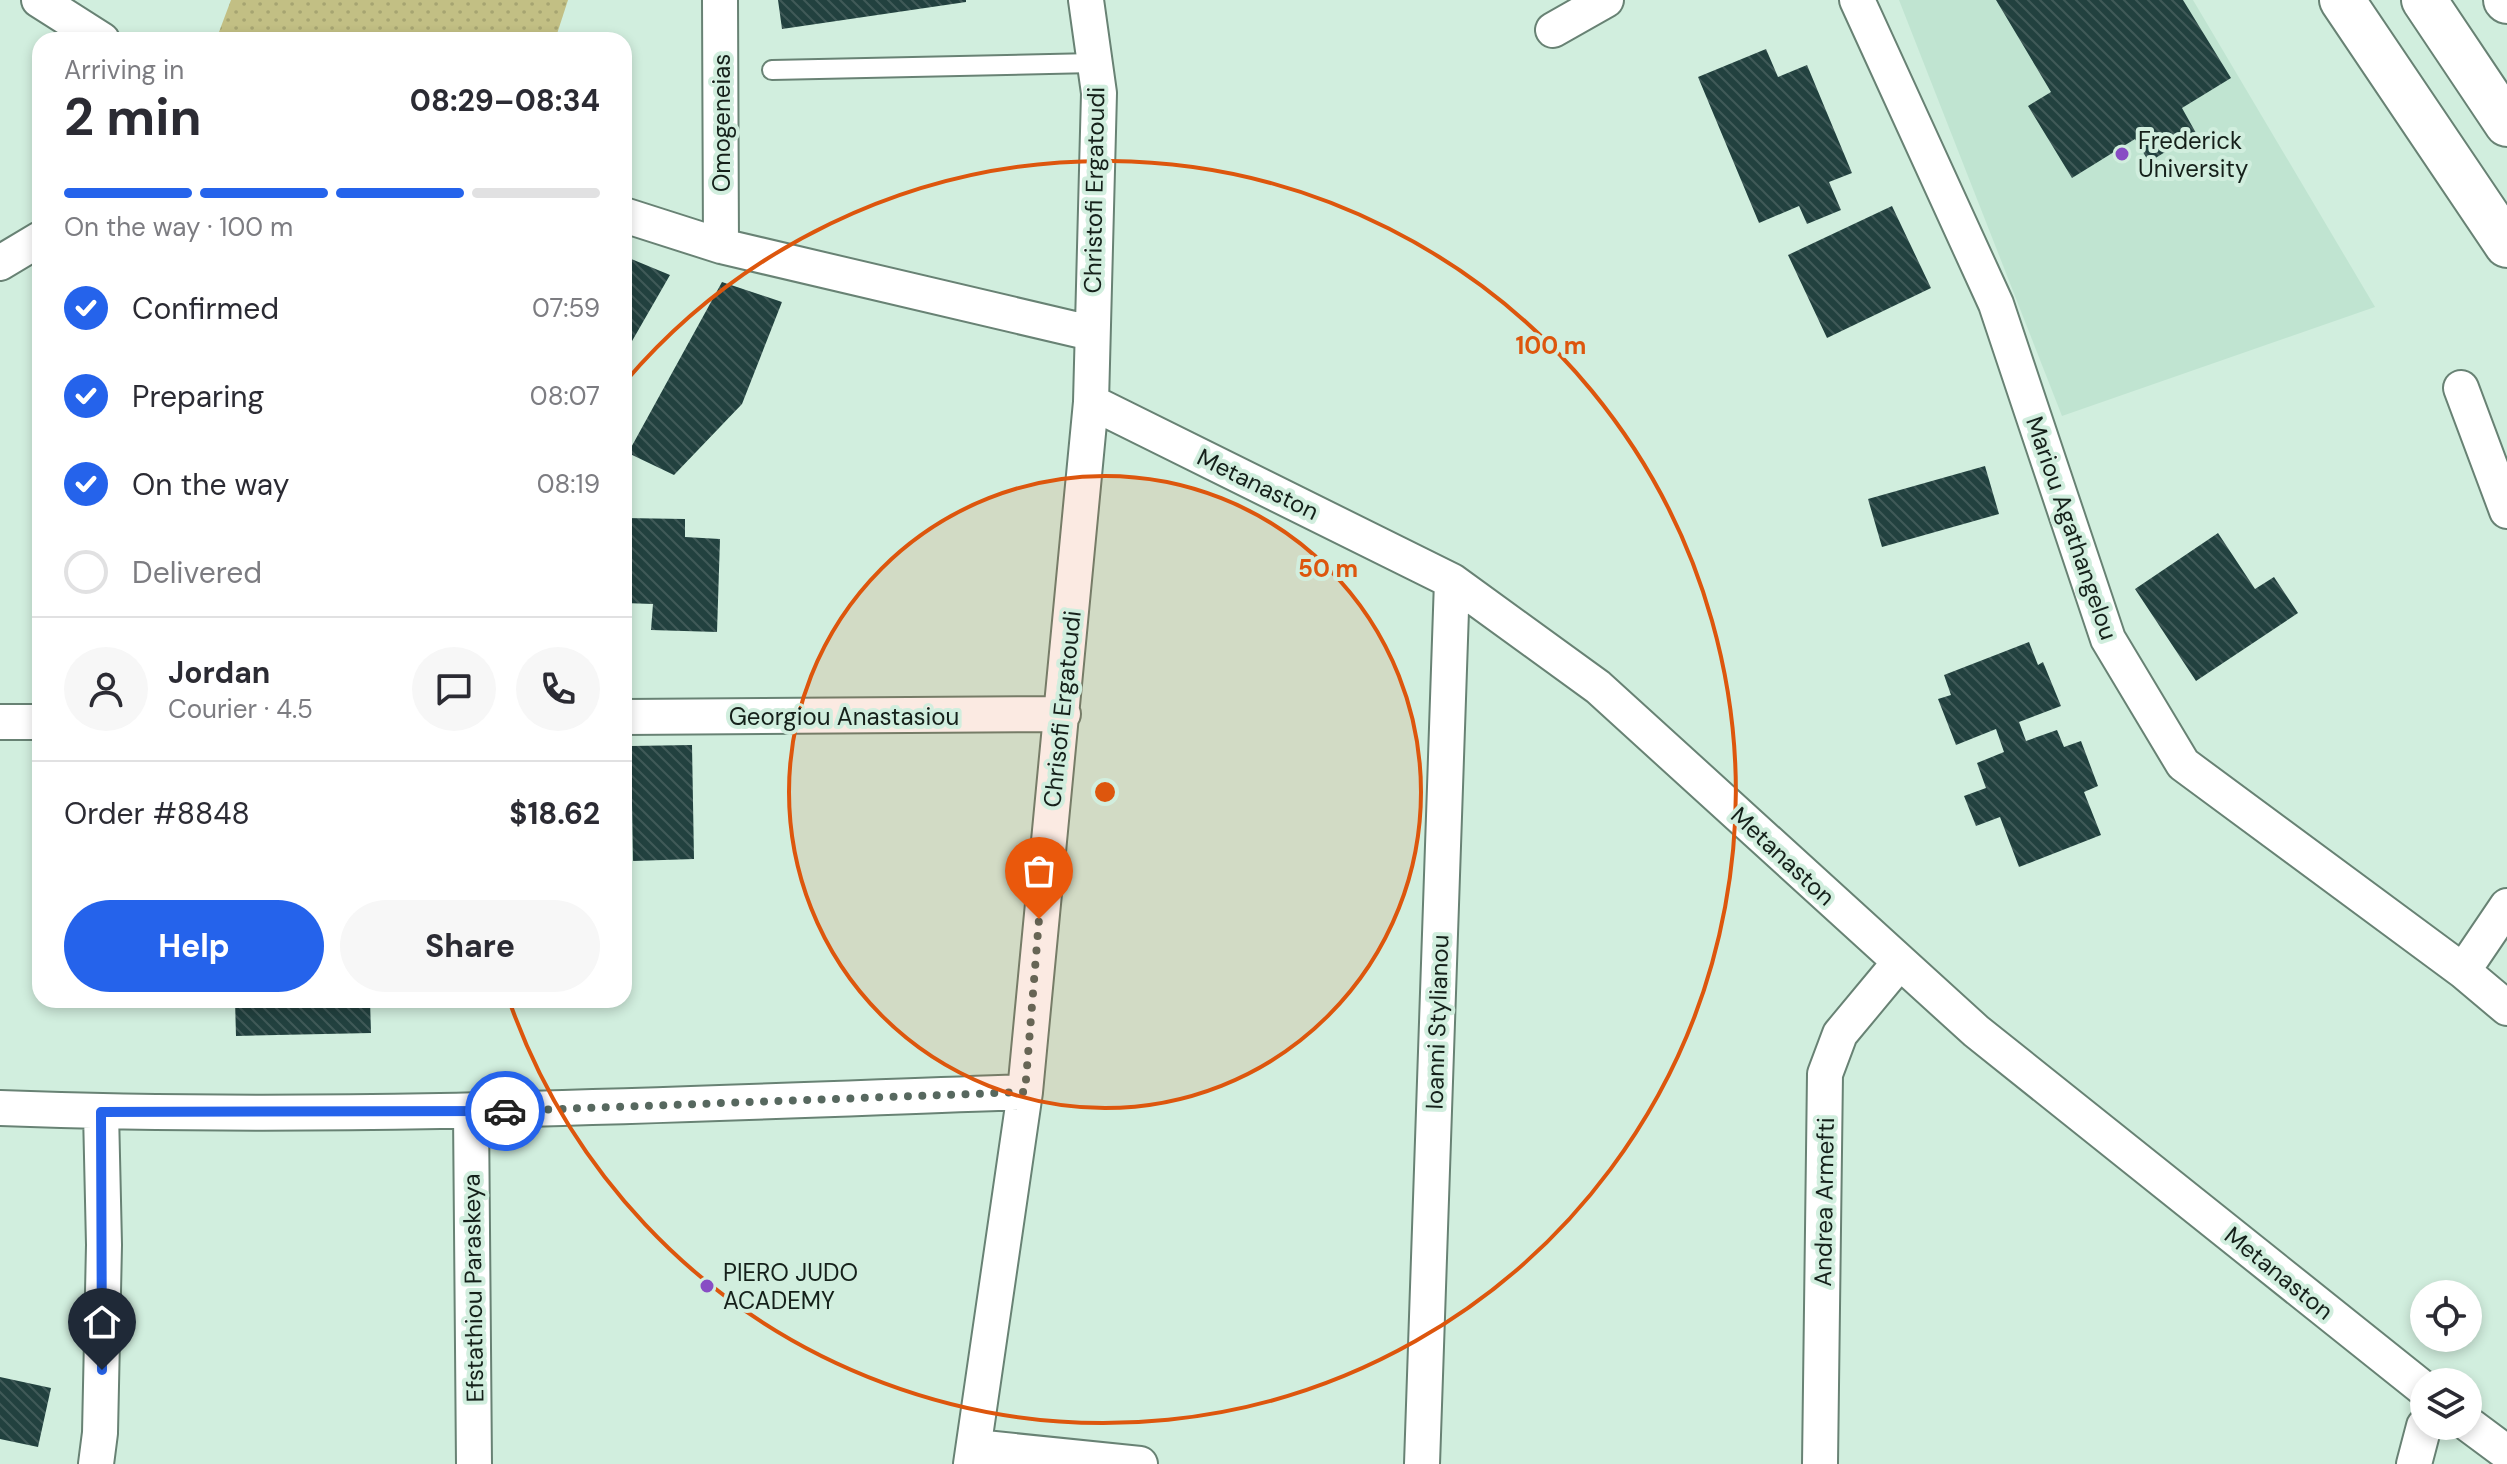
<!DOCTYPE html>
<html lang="en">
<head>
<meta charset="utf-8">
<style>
  :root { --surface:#fff; --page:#f7f7f7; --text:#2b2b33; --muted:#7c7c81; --line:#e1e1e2; --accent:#2563eb }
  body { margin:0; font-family:"DM Sans",sans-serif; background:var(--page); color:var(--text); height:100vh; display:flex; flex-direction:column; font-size:30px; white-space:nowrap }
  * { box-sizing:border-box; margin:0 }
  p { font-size:26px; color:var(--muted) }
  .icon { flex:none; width:44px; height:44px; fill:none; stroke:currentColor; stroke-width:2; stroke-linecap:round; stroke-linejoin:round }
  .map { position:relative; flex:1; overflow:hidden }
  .details { position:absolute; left:32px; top:32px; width:600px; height:976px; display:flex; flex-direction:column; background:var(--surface); border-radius:24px; box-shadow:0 4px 12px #0003 }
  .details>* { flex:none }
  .tools { position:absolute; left:2410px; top:1280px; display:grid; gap:16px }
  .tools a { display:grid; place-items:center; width:72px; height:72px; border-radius:50%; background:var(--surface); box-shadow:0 4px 12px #0003; font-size:40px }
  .pin { position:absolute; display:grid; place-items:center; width:68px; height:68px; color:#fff; margin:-82px -34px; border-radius:50% 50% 50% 0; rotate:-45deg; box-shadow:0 0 8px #0007 }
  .pin .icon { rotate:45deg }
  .courier { position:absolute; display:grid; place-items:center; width:80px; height:80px; margin:-40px; border:6px solid #2563eb; border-radius:50%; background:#fff; color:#222; box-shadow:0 2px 10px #0007 }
  .overview em { font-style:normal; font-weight:700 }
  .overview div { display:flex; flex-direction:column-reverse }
  .overview { display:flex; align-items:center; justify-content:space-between; height:136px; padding:0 32px }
  h1 { font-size:52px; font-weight:700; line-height:60px }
  .bar { display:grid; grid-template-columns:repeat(4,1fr); gap:12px 8px; align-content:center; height:96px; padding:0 32px }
  .bar i { height:10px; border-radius:6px; background:var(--line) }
  .bar .current { background:var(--accent) }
  .bar p { grid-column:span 4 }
  .line { display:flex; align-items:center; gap:20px; padding:0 32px; border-top:2px solid var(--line) }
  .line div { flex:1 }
  .round { display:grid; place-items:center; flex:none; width:84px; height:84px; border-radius:42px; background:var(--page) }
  ol { padding:0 32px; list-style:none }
  li { display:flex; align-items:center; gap:24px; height:88px }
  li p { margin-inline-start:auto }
  li .icon { padding:8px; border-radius:50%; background:var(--accent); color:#fff; stroke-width:4 }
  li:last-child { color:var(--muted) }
  li i { width:44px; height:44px; border:4px solid var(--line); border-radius:50% }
  .primary-button { display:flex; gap:16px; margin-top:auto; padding:16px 32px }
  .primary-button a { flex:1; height:92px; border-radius:48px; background:var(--accent); color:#fff; font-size:32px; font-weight:700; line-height:92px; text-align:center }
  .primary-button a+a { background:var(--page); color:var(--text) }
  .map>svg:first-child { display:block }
  .built { fill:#c0e4d1 }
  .park { fill:url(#park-dots) }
  .building { fill:url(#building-back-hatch) }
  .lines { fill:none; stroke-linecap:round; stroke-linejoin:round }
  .service-casing { stroke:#688274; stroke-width:22 }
  .minor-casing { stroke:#688274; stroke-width:38 }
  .trunk-casing { stroke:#688274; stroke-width:48 }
  .motorway-casing { stroke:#688274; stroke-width:48 }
  .service { stroke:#fff; stroke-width:18 }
  .minor { stroke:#fff; stroke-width:34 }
  .trunk { stroke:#fff; stroke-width:44 }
  .motorway { stroke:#fff; stroke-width:44 }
  .done { stroke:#57685f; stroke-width:8; stroke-dasharray:0 14.4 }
  .route { stroke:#2563eb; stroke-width:10 }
  .ring { fill:none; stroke:#dd560d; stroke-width:4 }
  .poi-dot { fill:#884dc4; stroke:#d1eede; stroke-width:3 }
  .labels { text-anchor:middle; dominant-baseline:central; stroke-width:8; stroke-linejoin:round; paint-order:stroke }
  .street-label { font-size:24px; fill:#15201a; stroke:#d1eede }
  .poi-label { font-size:24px; fill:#15201a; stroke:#d1eede; text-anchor:start }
  .centre { fill:#dd560d; stroke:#d1eede; stroke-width:4 }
  .ring-label { font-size:24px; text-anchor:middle; font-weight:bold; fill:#dd560d; stroke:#d1eede; stroke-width:8; stroke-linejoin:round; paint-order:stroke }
</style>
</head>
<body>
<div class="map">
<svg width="2507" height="1464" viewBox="0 0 2507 1464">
  <defs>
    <pattern id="park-dots" width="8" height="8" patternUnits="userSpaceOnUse" patternTransform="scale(2)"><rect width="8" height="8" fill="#c2bf84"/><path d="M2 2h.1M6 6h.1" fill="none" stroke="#a6a471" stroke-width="1.8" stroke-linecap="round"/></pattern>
    <pattern id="building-back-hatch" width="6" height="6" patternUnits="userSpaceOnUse" patternTransform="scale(2)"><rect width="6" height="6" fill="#22413f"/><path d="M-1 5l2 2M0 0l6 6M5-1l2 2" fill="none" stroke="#405a58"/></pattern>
  </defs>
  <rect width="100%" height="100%" fill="#d1eede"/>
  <path class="built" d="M 1899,0 L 2193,0 L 2375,307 L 2062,416 Z"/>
  <path class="park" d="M 231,0 L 568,0 L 555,40 L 216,40 Z"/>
  <path class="building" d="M 778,0 L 966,0 L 966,2 L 782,29 Z
    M 1996,0 L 2183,0 L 2231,78 L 2182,108 L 2196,133 L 2149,162 L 2135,139 L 2072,178 L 2028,106 L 2051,92 Z
    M 1766,49 L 1778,77 L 1807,65 L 1852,173 L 1829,182 L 1841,210 L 1807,224 L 1799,206 L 1759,223 L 1698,77 Z
    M 1892,206 L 1931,288 L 1827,338 L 1788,255 Z
    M 624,256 L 670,275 L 624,355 Z
    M 722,282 L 782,302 L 742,404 L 674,475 L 628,453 Z
    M 1985,466 L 1999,514 L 1882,547 L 1868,499 Z
    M 624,518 L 685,519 L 685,537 L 720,539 L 717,632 L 651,630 L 653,604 L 624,603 Z
    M 2218,533 L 2255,589 L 2274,577 L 2298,613 L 2196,681 L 2135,589 Z
    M 2029,642 L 2038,665 L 2043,662 L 2061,706 L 2019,722 L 2026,741 L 2057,730 L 2064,747 L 2081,741 L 2098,786 L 2084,792 L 2101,835 L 2019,867 L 2000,817 L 1976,826 L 1964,796 L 1986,788 L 1977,763 L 2004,752 L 1996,729 L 1956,745 L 1938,699 L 1951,695 L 1944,675 Z
    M 692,745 L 694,859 L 633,861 L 631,746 Z
    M 235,1000 L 370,1000 L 371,1033 L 236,1036 Z
    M 0,1377 L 51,1388 L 38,1447 L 0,1439 Z"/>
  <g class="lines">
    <defs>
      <path id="service" d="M 772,70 L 1094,63"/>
      <path id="minor" d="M 39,0 L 102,40
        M 720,0 L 721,246
        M 1857,0 L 1996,304 L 2108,639 L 2183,764 L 2463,971 L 2507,1008
        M 1553,30 L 1606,0
        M 624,215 L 721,246 L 1091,333
        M 0,263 L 40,239
        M 2461,388 L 2507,511
        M 1091,402 L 1452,581 L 1598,687 L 1976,1031 L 2424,1389
        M 624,717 L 1063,714
        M 0,722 L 40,722
        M 2463,971 L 2507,906
        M 0,1108 C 342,1121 684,1104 1025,1092
        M 471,1112 L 474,1464
        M 2468,1424 L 2507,1453
        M 975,1447 L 1140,1464
        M 96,1464 L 100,1433 L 104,1245 L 101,1112
        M 971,1464 L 1025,1092 L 1091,402 L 1099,93 L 1086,0
        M 1422,1464 L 1452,581
        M 1820,1464 L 1825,1074 L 1840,1034 L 1899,963
        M 2414,1464 L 2424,1426"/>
      <path id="trunk" d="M 2342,0 L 2507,245"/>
      <path id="motorway" d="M 2424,0 L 2507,124
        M 2506,0 L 2507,1"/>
    </defs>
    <use href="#service" class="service-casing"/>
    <use href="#minor" class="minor-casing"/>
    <use href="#trunk" class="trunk-casing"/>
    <use href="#motorway" class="motorway-casing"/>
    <use href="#service" class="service"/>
    <use href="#minor" class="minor"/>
    <use href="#trunk" class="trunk"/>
    <use href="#motorway" class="motorway"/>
  </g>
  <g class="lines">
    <path class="done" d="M 505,1111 L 1025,1092 L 1039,919"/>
    <path class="route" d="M 102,1370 L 101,1112 L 505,1111"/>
  </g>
  <circle cx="1105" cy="792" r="316" fill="#dd560d" fill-opacity=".12"/>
  <g class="ring">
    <circle cx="1105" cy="792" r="316"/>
    <path d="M625 382A631 631 0 1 1 510 1003"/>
  </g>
  <g class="poi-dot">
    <circle cx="2122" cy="154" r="8"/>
    <circle cx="707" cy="1286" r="8"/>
  </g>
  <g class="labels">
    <g class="street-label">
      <text transform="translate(721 123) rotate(-90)">Omogeneias</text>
      <text transform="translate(1094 190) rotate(-89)">Christofi Ergatoudi</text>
      <text transform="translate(1258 484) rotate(26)">Metanaston</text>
      <text transform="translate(2072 528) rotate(71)">Mariou Agathangelou</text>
      <text transform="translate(1062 709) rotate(-84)">Chrisofi Ergatoudi</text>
      <text x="844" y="716">Georgiou Anastasiou</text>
      <text transform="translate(1783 856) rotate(43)">Metanaston</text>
      <text transform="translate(1437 1022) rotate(-88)">Ioanni Stylianou</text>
      <text transform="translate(1824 1202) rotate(-89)">Andrea Armefti</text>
      <text transform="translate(2279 1273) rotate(39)">Metanaston</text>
      <text transform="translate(473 1288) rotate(-91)">Efstathiou Paraskeya</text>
    </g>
    <g class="poi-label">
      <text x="2138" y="140">Frederick<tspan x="2138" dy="28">University</tspan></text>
      <text x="723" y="1272">PIERO JUDO<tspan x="723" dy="28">ACADEMY</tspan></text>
    </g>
  </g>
  <circle cx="1105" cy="792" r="12" class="centre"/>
  <g class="ring-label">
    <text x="1551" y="354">100 m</text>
    <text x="1328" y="577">50 m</text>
  </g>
</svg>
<div class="tools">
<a><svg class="icon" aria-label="locate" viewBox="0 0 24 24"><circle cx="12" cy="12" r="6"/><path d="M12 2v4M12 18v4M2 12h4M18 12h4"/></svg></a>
<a><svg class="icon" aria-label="layers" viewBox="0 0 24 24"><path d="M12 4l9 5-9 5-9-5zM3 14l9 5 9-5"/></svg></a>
</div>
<div class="pin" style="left:1039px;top:919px;background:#ea580c"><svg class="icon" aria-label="bag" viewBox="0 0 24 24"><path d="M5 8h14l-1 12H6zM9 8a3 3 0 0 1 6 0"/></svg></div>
<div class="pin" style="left:102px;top:1370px;background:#1f2937"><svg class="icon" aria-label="home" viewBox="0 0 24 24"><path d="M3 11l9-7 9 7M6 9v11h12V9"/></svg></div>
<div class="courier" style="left:505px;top:1111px"><svg class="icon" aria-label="car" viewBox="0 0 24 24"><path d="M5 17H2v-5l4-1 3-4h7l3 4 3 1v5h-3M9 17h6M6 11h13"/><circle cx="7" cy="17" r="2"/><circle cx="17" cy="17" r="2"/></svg></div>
<section class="details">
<div class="overview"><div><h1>2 min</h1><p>Arriving in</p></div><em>08:29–08:34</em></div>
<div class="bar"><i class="current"></i><i class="current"></i><i class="current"></i><i></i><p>On the way · 100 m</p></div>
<ol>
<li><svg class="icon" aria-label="check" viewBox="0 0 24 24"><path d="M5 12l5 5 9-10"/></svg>Confirmed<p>07:59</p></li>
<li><svg class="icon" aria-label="check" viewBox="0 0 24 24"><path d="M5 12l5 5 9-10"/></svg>Preparing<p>08:07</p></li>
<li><svg class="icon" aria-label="check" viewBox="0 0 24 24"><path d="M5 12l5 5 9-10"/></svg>On the way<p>08:19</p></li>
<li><i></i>Delivered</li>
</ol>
<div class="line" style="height:144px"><a class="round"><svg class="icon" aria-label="person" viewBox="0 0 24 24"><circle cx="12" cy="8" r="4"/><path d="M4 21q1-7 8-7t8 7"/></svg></a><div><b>Jordan</b><p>Courier · 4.5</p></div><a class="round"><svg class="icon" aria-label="chat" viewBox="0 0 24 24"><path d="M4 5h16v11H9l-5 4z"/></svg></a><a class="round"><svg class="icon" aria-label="phone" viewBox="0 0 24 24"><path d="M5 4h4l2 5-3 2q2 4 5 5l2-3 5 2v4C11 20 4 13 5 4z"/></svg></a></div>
<div class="line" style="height:104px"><div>Order #8848</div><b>$18.62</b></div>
<div class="primary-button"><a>Help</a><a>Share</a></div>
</section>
</div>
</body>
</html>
